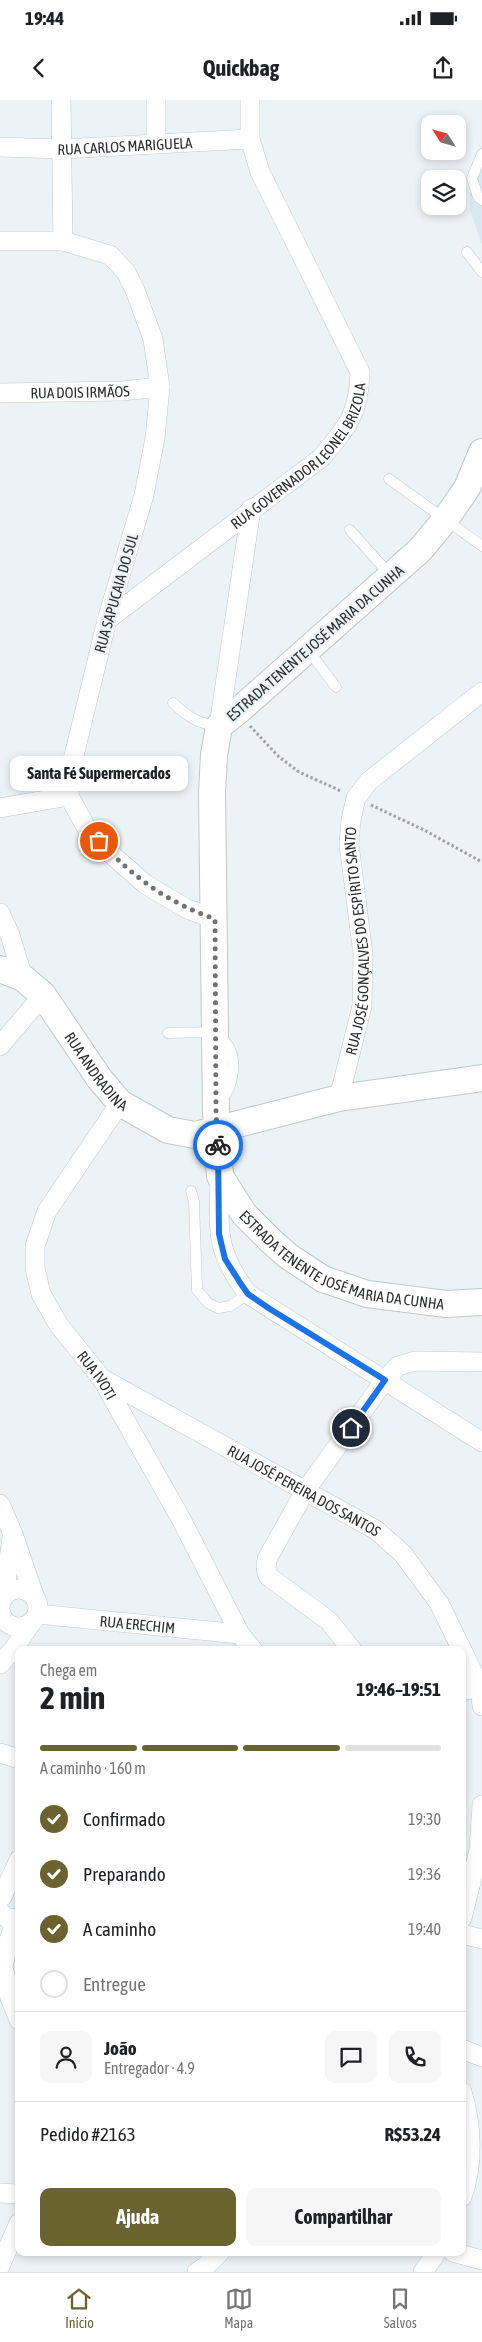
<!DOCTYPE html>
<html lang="pt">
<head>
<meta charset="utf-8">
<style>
  :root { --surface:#fff; --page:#f6f6f6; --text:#202124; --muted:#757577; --line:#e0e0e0; --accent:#6a622f }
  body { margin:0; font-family:"Asap Condensed",sans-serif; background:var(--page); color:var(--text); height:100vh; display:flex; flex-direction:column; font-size:19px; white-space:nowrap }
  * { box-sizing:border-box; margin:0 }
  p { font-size:16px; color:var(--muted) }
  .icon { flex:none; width:28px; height:28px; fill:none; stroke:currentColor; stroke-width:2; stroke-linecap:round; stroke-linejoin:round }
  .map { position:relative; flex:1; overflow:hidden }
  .side { position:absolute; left:15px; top:1546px; width:451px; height:610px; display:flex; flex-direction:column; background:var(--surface); border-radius:10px; box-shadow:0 2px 8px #0003 }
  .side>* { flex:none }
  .needle { width:32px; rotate:306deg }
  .tools { position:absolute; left:421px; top:15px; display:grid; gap:10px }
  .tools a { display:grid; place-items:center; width:45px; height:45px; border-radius:10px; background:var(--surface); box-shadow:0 2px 8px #0003; font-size:25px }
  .pin { position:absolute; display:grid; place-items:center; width:42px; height:42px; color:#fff; margin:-21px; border:2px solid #fff; border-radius:50%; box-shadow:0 1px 5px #0007 }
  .courier { position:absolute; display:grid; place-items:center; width:50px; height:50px; margin:-25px; border:4px solid #1a73e8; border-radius:50%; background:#fff; color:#222; box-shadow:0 1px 6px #0007 }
  .bubble { position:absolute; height:35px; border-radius:10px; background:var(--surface); box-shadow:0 2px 8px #0003; font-size:16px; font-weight:700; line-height:35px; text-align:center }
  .headline em { font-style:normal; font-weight:700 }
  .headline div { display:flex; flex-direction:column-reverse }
  .headline { display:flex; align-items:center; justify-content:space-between; height:85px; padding:0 25px }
  h1 { font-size:32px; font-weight:700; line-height:38px }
  .bar { display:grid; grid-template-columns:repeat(4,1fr); gap:8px 5px; align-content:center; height:60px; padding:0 25px }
  .bar i { height:6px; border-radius:4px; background:var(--line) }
  .bar .selected { background:var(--accent) }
  .bar p { grid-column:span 4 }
  .line { display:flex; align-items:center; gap:12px; padding:0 25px; border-top:1px solid var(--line) }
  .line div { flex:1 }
  .round { display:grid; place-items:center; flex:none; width:52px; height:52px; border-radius:10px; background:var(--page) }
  ol { padding:0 25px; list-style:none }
  li { display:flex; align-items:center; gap:15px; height:55px }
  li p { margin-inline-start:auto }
  li .icon { padding:5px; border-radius:50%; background:var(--accent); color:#fff; stroke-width:4 }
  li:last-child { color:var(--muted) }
  li i { width:28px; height:28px; border:2px solid var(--line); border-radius:50% }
  .button { display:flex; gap:10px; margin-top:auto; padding:10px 25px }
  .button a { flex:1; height:58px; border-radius:10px; background:var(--accent); color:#fff; font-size:20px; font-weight:700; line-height:58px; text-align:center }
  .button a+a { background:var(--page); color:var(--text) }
  .status { display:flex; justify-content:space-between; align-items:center; height:35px; padding:0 25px; background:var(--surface); direction:ltr }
  .status svg { height:14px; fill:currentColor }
  header { display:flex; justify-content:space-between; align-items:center; height:65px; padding:0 25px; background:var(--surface); font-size:22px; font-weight:700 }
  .tabs { display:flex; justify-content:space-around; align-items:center; height:70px; border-top:1px solid var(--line); background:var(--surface); font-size:14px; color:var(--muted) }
  .tabs a { display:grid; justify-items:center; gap:2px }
  .tabs .selected { color:var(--accent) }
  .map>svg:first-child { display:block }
  .built { fill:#d9e8ee }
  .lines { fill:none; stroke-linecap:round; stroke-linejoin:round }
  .lane-casing { stroke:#c1c8ca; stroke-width:11 }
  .street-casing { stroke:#c1c8ca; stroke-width:20 }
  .secondary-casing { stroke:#c1c8ca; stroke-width:28 }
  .path { stroke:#9da1a4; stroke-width:3; stroke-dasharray:2.5 2.5; stroke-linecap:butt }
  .lane { stroke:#fff; stroke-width:10 }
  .street { stroke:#fff; stroke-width:19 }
  .secondary { stroke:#fff; stroke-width:26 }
  .done { stroke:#6f7375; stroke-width:5; stroke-dasharray:0 9 }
  .route { stroke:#1a73e8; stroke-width:6 }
  .labels { text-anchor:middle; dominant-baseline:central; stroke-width:5; stroke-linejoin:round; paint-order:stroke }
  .street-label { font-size:15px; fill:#2c2e2f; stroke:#ecf3f6 }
</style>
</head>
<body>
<div class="status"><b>19:44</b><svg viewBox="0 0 49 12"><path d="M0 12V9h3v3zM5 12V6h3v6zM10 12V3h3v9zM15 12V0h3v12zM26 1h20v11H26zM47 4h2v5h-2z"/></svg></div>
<header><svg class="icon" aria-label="back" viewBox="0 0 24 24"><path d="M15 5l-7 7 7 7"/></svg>Quickbag<svg class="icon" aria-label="share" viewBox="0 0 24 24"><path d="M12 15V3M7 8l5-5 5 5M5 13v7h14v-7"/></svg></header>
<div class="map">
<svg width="482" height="2172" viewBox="0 0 482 2172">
  <rect width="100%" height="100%" fill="#ecf3f6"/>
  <path class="built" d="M 482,45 L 482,145 L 470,110 L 470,75 Z"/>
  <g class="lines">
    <defs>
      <path id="lane" d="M 482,54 L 472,78 L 478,97 L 482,100
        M 467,152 L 482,172
        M 389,379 L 482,446
        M 350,430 L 391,476
        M 308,550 L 336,587
        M 173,603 C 187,616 198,624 218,626
        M 168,933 L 215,932 C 220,937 226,942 229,947 C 237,961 233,988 222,998
        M 191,1091 L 194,1102 L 197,1190 L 208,1203 L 218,1208 L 230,1206 L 248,1194"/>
      <g id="street">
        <path d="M 61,0 L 63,141"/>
        <path d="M 156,43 L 156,0"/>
        <path id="s1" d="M 0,47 L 62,49 L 250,39"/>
        <path d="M 0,141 L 63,141 L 110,155 L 126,172 L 135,190 L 153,239 L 160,287 L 155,338 L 144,395 L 107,520 L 70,672 L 69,696 L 87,729 L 110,753 L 145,784 L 187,809 L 215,819"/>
        <path id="s2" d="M 0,293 L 122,291 L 160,287"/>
        <path id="s3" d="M 107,520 L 321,358 C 347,327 359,315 360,272 L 260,72 L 250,39 L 250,0"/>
        <path d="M 219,626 L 251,409"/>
        <path d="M 0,708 L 69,696"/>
        <path d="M 0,813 L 10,835 L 23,878"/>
        <path d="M 0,946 L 43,895"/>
        <path id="s4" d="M 339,998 L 362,906 L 363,854 L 349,744 L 351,720 L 356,698 L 369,681 L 482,592"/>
        <path id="s5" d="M 120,1003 L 47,1111 L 35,1146 L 35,1168 L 41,1194 L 58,1224 L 102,1279 L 181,1419 L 240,1534 L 253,1550"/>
        <path d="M 220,1076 C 219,1130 214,1149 248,1194 L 482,1342"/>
        <path id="s6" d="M 103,1279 L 376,1430 L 403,1454 L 439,1503 L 462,1550"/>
        <path d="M 0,1404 L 13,1434 L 35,1498"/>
        <circle cx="19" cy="1508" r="19"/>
        <path d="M 4,1497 L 12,1437"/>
        <path id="s7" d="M 37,1514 L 240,1534"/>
        <path d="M 352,1550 L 329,1521 L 268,1476 L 266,1468 L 267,1459 L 305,1391 L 385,1280 L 398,1266 L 415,1261 L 482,1262"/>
        <path d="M 462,1550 L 480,1587 L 482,1606"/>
        <path d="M 0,1564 L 13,1550 L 33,1520"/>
        <path d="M 462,1591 L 480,1587"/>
        <path d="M 0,1653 L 19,1659"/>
        <path d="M 2,1797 L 19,1760"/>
        <path d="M 0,1812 L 8,1819 L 19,1818"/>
        <path d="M 462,1818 L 479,1750 L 482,1705"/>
        <path d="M 462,1834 L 482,1839"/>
        <path d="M 0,1853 L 10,1898 L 19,1920"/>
        <path d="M 4,1862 L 9,1840 L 17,1819"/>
        <path d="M 462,1949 L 482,1957"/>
        <path d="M 462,1992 C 472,2025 474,2063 462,2097"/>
        <path d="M 0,2093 L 19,2094"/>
        <path d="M 453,2152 L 482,2160"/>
        <path d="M 0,2166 L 19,2123"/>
        <path d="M 197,2172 L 205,2167 L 220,2152"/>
        <path d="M 423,2172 L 437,2152"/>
      </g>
      <g id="secondary">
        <path id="s8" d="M 482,352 L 467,388 L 445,420 L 420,450 L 237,612 L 219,626 L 214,655 L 212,692 L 216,1013 L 220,1076 L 244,1114 L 271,1141 L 288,1156 L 323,1179 L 367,1194 L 446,1204 L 482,1202"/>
        <path id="s9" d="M 0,869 L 23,878 L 43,895 L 99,978 L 120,1003 L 168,1030 L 195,1035 L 339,998 L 482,978"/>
      </g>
    </defs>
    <use href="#lane" class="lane-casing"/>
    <use href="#street" class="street-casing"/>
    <use href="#secondary" class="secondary-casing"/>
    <path class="path" d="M 250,626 L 279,657 L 299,672 L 341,691
      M 371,705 L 424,730 L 482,762"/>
    <use href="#lane" class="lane"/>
    <use href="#street" class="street"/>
    <use href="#secondary" class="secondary"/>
  </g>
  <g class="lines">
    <path class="done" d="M 99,741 C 136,779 165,801 215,819 L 216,1013 L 218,1045"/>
    <path class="route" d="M 218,1045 L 219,1134 L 225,1159 L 241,1184 L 248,1194 L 270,1209 L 385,1280 L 351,1328"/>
  </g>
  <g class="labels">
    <g class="street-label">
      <text stroke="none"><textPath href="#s1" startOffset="125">RUA CARLOS MARIGUELA</textPath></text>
      <text stroke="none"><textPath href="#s2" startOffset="80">RUA DOIS IRMÃOS</textPath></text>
      <text stroke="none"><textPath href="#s3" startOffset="256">RUA GOVERNADOR LEONEL BRIZOLA</textPath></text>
      <text transform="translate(116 493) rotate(-74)">RUA SAPUCAIA DO SUL</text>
      <text transform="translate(315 543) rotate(-41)">ESTRADA TENENTE JOSÉ MARIA DA CUNHA</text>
      <text stroke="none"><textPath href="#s4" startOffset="160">RUA JOSÉ GONÇALVES DO ESPÍRITO SANTO</textPath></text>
      <text stroke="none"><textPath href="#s9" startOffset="144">RUA ANDRADINA</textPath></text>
      <text stroke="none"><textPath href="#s8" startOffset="992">ESTRADA TENENTE JOSÉ MARIA DA CUNHA</textPath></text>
      <text stroke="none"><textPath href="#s5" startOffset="315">RUA IVOTI</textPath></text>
      <text stroke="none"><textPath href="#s6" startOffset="230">RUA JOSÉ PEREIRA DOS SANTOS</textPath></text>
      <text stroke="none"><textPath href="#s7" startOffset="101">RUA ERECHIM</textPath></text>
    </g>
  </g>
</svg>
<div class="tools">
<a><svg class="needle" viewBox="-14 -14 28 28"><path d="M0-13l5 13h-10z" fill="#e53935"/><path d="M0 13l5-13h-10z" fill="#757577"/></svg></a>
<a><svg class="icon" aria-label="layers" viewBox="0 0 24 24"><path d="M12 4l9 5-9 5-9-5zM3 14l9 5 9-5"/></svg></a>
</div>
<div class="pin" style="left:99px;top:741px;background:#ea580c"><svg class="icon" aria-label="bag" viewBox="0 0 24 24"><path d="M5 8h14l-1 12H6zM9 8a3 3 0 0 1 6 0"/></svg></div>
<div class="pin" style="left:351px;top:1328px;background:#1f2937"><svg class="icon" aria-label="home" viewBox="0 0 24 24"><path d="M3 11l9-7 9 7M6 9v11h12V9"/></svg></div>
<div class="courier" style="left:218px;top:1045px"><svg class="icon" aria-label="bike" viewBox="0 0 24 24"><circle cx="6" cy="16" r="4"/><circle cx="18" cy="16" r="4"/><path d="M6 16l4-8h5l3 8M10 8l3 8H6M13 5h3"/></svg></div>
<div class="bubble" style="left:10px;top:656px;width:178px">Santa Fé Supermercados</div>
<section class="side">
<div class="headline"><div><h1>2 min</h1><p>Chega em</p></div><em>19:46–19:51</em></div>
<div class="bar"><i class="selected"></i><i class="selected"></i><i class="selected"></i><i></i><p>A caminho · 160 m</p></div>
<ol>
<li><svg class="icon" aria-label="check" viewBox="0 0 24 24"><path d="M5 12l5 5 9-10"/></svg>Confirmado<p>19:30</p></li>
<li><svg class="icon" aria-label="check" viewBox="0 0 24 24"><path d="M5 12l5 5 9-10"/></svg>Preparando<p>19:36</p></li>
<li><svg class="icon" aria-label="check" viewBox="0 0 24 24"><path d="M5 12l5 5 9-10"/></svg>A caminho<p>19:40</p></li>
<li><i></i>Entregue</li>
</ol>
<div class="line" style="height:90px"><a class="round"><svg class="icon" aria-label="person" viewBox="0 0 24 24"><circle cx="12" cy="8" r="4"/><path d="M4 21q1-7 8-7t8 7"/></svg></a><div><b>João</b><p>Entregador · 4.9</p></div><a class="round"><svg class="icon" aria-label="chat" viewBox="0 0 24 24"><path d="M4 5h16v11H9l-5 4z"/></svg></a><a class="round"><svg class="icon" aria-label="phone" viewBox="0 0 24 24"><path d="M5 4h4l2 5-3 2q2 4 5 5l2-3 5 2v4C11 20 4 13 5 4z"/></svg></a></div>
<div class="line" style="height:65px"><div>Pedido #2163</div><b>R$53.24</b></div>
<div class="button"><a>Ajuda</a><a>Compartilhar</a></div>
</section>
</div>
<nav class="tabs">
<a class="selected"><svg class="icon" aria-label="home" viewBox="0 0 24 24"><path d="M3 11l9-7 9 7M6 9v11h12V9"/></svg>Início</a>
<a><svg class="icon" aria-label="map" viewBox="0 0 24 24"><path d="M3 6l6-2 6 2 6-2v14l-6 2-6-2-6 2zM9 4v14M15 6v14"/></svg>Mapa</a>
<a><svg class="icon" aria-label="saved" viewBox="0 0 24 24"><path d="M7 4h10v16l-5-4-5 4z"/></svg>Salvos</a>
</nav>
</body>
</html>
